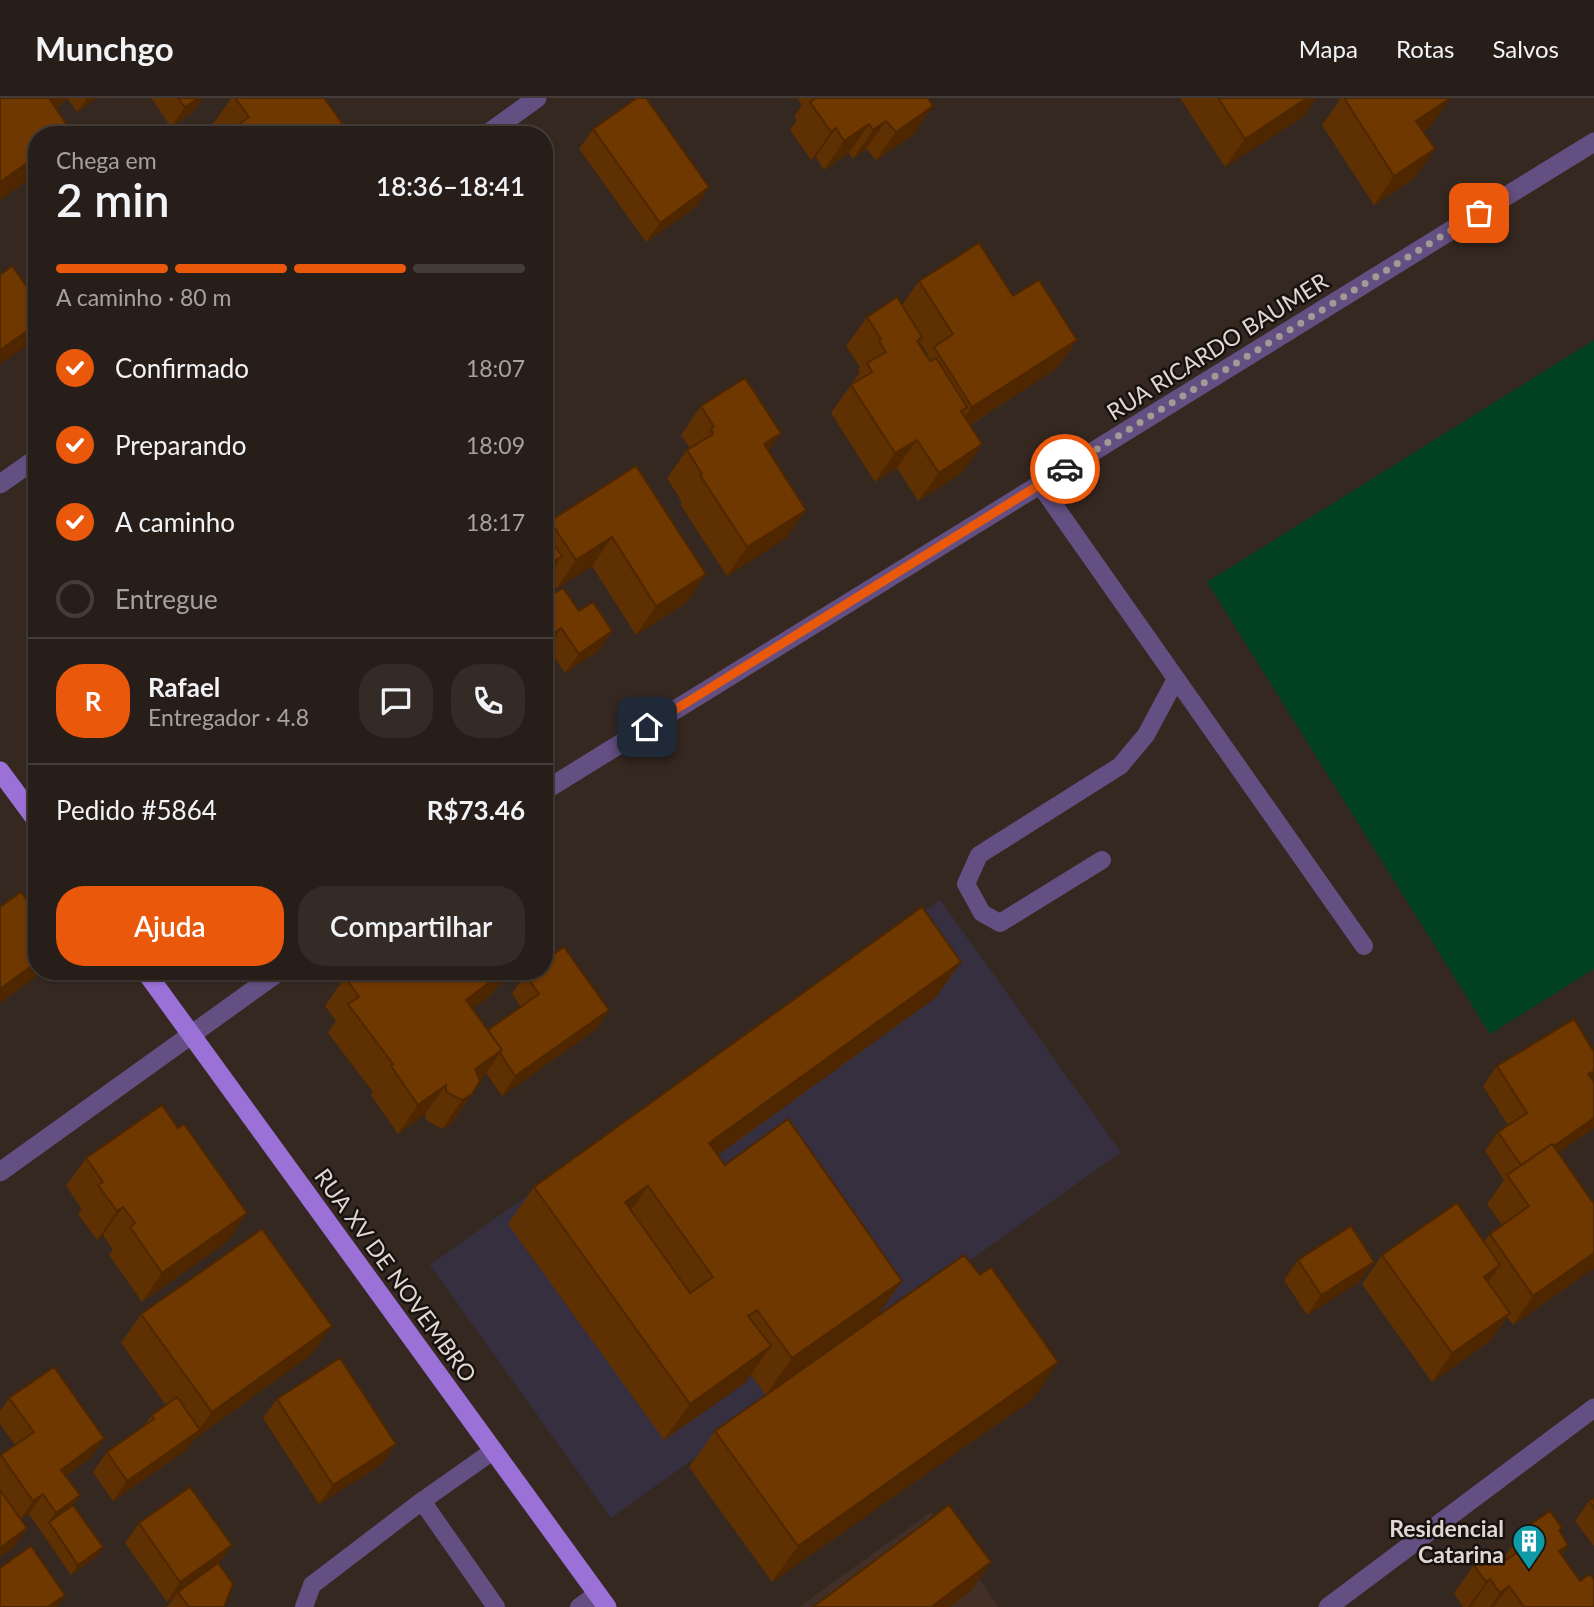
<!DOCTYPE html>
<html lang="pt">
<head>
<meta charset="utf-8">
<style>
  :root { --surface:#281e19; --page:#342b26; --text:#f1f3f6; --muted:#a5a2a2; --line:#443c38; --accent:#ea580c }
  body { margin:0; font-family:Lato,sans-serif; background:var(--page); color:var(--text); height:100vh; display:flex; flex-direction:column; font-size:26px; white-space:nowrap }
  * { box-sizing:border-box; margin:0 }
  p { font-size:23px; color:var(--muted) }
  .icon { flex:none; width:38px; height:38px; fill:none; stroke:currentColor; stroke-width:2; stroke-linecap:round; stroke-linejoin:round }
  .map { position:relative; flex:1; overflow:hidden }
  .sheet { position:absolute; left:28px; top:28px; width:525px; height:854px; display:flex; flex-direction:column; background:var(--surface); border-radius:28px; box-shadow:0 2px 5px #0004,0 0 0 2px var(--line) }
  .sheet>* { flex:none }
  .pin { position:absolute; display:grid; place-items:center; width:60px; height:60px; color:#fff; margin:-30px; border-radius:14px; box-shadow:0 4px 10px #0006 }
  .courier { position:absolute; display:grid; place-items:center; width:70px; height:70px; margin:-35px; border:5px solid #ea580c; border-radius:50%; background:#fff; color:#222; box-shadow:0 2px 9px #0007 }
  .overview em { font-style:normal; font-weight:600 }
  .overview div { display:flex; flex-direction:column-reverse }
  .overview { display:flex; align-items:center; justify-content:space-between; height:119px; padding:0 28px }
  h1 { font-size:46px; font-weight:600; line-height:52px }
  .bar { display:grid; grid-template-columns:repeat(4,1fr); gap:10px 7px; align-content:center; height:84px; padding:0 28px }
  .bar i { height:9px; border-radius:5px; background:var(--line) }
  .bar .active { background:var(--accent) }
  .bar p { grid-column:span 4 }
  .line { display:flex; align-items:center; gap:18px; padding:0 28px; border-top:2px solid var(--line) }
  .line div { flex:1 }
  .round { display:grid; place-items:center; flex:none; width:74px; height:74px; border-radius:28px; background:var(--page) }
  ol { padding:0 28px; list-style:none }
  li { display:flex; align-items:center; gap:21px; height:77px }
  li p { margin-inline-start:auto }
  li .icon { padding:7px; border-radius:50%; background:var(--accent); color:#fff; stroke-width:4 }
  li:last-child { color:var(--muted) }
  li i { width:38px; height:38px; border:4px solid var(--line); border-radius:50% }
  .action { display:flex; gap:14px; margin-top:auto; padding:14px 28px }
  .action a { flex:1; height:80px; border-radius:28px; background:var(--accent); color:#fff; font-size:28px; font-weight:600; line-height:80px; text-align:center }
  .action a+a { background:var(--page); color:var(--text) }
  header { display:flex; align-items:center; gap:42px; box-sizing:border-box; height:98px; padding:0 35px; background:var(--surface); border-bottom:2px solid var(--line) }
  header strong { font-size:33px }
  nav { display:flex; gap:38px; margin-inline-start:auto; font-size:24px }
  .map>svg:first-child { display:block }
  .built { fill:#423027 }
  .education { fill:#362f3f }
  .green { fill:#01411f }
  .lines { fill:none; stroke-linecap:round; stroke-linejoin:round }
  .service { stroke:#634f81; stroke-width:18 }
  .minor { stroke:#634f81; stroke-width:19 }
  .primary { stroke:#9b70d7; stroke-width:19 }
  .wall { fill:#5f3001; fill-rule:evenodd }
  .shaded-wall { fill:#4e2701 }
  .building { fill:#6f3801; stroke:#4e2701; stroke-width:2; fill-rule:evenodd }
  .done { stroke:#a49a95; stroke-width:7; stroke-dasharray:0 12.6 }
  .route { stroke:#ea580c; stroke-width:9 }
  .labels { text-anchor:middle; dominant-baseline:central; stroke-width:5; stroke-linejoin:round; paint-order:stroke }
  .street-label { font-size:23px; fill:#e0d7d3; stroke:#18120f }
  .poi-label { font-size:23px; font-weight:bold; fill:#e0d7d3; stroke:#18120f; text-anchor:end }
</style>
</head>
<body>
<header>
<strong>Munchgo</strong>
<nav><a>Mapa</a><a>Rotas</a><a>Salvos</a></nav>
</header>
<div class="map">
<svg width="1594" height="1509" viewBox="0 0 1594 1509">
  <rect width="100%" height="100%" fill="#352821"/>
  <path class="built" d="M 931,1414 L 999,1509 L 799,1509 Z"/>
  <path class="education" d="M 940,802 L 1121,1054 L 611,1420 L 430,1167 Z"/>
  <path class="green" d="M 1594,242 L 1594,871 L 1490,936 L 1207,484 Z"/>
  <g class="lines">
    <path class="service" d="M 1040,387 L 1364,848
      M 1102,762 L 1000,825 L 982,815 L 966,786 L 979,757 L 1120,668 L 1146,637 L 1176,581
      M 422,1403 L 493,1353
      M 304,1509 L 312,1487 L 422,1403 L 496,1509
      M 579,1509 L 597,1496"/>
    <path class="minor" d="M 486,37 L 537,0
      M 0,386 L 37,360
      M 544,693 L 1594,44
      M 0,1074 L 280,873
      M 1328,1509 L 1594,1310"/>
    <path class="primary" d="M 0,673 L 37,723
      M 145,873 L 607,1509"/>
  </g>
  <path class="wall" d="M 0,0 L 97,0 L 77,14 L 68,1 L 56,10 L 37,76 L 0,102 Z
    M 151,0 L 203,0 L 193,14 L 171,29 Z
    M 231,0 L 324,0 L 334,37 L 220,37 L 213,26 Z
    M 799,0 L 928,0 L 913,37 L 876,62 L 866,51 L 853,61 L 849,55 L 824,72 L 816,59 L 811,62 L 790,32 L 797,22 L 794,19 L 802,7 L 798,1 Z
    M 1180,0 L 1316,0 L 1304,18 L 1225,69 Z
    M 1341,0 L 1450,0 L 1430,29 L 1423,34 L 1415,80 L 1374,107 L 1322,27 Z
    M 593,31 L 709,89 L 696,109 L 646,144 L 579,51 Z
    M 919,183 L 1013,198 L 1077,242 L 1057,270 L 970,327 L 982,346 L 962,375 L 918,403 L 897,370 L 875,384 L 831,315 L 860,274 L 858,272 L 860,269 L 846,248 L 867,219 L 902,207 ZM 919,243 L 928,257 L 927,258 L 918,245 Z
    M 701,308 L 781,335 L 768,353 L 806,412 L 786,440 L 727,478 L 680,406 L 682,404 L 667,380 L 687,352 L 690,350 L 681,337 Z
    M 636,368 L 706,476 L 686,505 L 636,537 L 592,468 L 556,491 L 548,478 L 544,480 L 544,431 L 550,423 Z
    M 547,500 L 579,513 L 612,533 L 598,553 L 565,575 L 548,550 Z
    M 961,864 L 935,900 L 718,1057 L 725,1067 L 902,1183 L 877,1218 L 1033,1301 L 772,1484 L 689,1369 L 715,1333 L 766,1297 L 751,1277 L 745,1285 L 664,1342 L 508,1126 L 534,1089 Z
    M 354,873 L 508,873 L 492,896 L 472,911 L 488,932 L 521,909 L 512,896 L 525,876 L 609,912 L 595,932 L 502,998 L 486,975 L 480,982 L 472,996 L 452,1025 L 442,1031 L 426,1022 L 425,1016 L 398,1036 L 371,997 L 373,994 L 328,935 L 336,923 L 325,908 L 345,879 Z
    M 1497,968 L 1592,982 L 1594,984 L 1594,1030 L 1558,1055 L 1594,1106 L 1594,1170 L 1513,1227 L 1507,1219 L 1490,1243 L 1432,1284 L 1362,1186 L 1382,1157 L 1484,1144 L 1490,1136 L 1502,1127 L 1487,1106 L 1504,1082 L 1485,1053 L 1498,1034 L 1508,1027 L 1483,988 Z
    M 86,1060 L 227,1144 L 142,1204 L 109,1157 L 113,1152 L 103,1137 L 97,1142 L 78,1116 L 82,1111 L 66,1088 Z
    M 1298,1162 L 1360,1183 L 1307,1217 L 1284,1182 Z
    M 141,1216 L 312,1256 L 193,1342 L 186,1352 L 113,1403 L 93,1374 L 107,1354 L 144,1328 L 152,1317 L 166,1307 L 121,1245 Z
    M 9,1300 L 104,1340 L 91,1359 L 66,1378 L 80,1397 L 73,1407 L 96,1459 L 71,1477 L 29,1416 L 21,1421 L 27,1430 L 13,1450 L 0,1459 L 0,1358 L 15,1347 L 0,1326 L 0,1313 Z
    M 277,1301 L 382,1366 L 319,1406 L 263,1320 Z
    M 1594,1400 L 1594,1448 L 1575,1423 L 1589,1403 Z
    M 139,1425 L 219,1466 L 224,1509 L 167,1509 L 175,1498 L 167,1504 L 125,1445 Z
    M 1525,1430 L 1560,1434 L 1568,1447 L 1562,1457 L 1580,1483 L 1594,1509 L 1463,1509 L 1454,1495 L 1474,1467 L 1507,1461 L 1505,1458 Z"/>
  <path class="shaded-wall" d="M 45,0 L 69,0 L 21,34 Z
    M 87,0 L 97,0 L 77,14 Z
    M 198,0 L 203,0 L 193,14 L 171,29 L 185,9 Z
    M 1307,0 L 1316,0 L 1304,18 L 1225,69 L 1245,41 Z
    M 1450,0 L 1430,29 L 1396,52 L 1416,23 Z
    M 933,8 L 913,37 L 876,62 L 896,34 Z
    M 886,23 L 866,51 L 853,61 L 873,32 Z
    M 342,25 L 334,37 L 326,37 Z
    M 869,26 L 849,55 L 824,72 L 844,43 Z
    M 836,30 L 816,59 L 811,62 L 831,34 Z
    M 1435,51 L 1415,80 L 1374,107 L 1394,78 Z
    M 37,58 L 37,76 L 0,102 L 0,84 Z
    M 709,89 L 696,109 L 646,144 L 660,125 Z
    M 37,226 L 37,234 L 28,247 L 0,266 L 0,252 Z
    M 1077,242 L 1057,270 L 952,338 L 972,309 Z
    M 781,335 L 761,363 L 764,346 Z
    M 917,342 L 897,370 L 875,384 L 895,355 Z
    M 982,346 L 962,375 L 918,403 L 939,375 Z
    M 806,412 L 786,440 L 727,478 L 747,449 Z
    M 612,439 L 592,468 L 556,491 L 576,462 Z
    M 562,458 L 548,478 L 544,480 L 544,470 Z
    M 706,476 L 686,505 L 636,537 L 656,508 Z
    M 561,530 L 548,550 L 544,552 L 544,542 Z
    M 612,533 L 598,553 L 565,575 L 579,556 Z
    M 37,864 L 37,873 L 42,873 L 40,876 L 0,905 L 0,891 Z
    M 961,864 L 935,900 L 683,1082 L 709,1045 Z
    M 504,873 L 508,873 L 492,896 L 446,931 L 466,902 Z
    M 609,912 L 595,932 L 502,998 L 515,978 Z
    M 502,952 L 482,981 L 455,1000 L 475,971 Z
    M 1594,973 L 1594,980 L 1589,987 L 1588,976 Z
    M 446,987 L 425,1016 L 398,1036 L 418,1007 Z
    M 472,996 L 452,1025 L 442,1031 L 462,1002 Z
    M 1594,1020 L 1594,1030 L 1514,1086 L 1523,1070 Z
    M 648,1088 L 622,1125 L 625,1104 Z
    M 123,1109 L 103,1137 L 97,1142 L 117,1113 Z
    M 247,1115 L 227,1144 L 142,1204 L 162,1175 Z
    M 1594,1155 L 1594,1170 L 1513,1227 L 1533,1198 Z
    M 1374,1164 L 1360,1183 L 1307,1217 L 1321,1197 Z
    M 1500,1167 L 1480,1196 L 1484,1179 Z
    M 902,1183 L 876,1220 L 766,1297 L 792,1260 Z
    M 1510,1215 L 1490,1243 L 1432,1284 L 1452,1255 Z
    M 332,1228 L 312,1256 L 193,1342 L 186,1352 L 113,1403 L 127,1383 L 198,1333 L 212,1314 Z
    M 771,1248 L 745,1285 L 664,1342 L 690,1306 Z
    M 1058,1264 L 1033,1301 L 772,1484 L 798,1448 Z
    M 104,1340 L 91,1359 L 47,1391 L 61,1372 Z
    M 396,1346 L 382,1366 L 319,1406 L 333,1387 Z
    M 43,1396 L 29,1416 L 19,1423 L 33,1403 Z
    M 80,1397 L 66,1417 L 49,1424 L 56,1415 Z
    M 27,1430 L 13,1450 L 0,1459 L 0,1450 Z
    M 232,1447 L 218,1467 L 178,1494 L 175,1498 L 167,1504 L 180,1484 Z
    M 1568,1447 L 1548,1476 L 1559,1453 Z
    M 103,1449 L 96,1459 L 71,1477 L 78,1467 Z
    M 991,1464 L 971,1493 L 950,1509 L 931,1509 Z
    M 1490,1481 L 1471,1509 L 1468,1509 L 1486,1484 Z
    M 1509,1488 L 1494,1509 L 1490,1509 L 1500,1495 Z
    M 65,1497 L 57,1509 L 48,1509 Z"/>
  <path class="building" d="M 0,0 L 49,0 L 71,33 L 66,37 L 37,37 L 37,58 L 0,84 Z
    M 178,0 L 198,0 L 185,9 Z
    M 235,0 L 324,0 L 342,25 L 326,37 L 224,37 L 249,19 Z
    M 637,0 L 646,0 L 709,89 L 660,125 L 593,31 Z
    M 816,0 L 928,0 L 933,8 L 896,34 L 886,23 L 873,32 L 869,26 L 844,43 L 836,30 L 831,34 L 810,4 Z
    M 1218,0 L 1307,0 L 1245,41 Z
    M 1344,0 L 1450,0 L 1416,23 L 1435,51 L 1394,78 Z
    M 979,145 L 1013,198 L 1039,182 L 1077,242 L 972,309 L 934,249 L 953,236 L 919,183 Z
    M 12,168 L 37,203 L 37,226 L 0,252 L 0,177 Z
    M 897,199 L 922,239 L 917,243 L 930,263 L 936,260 L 967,309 L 961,313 L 982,346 L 939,375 L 917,342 L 895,355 L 851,287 L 872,274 L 867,265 L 886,254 L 879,243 L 881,241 L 867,219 Z
    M 745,280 L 781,335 L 764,346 L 806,412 L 747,449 L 700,377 L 702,376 L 687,352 L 713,336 L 711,331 L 714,329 L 701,308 Z
    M 636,368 L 706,476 L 656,508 L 612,439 L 576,462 L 550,423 Z
    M 546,436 L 562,458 L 544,470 L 544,437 Z
    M 563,490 L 579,513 L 593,504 L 612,533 L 579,556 L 561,530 L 544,542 L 544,496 L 547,500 Z
    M 21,794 L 37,816 L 37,864 L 0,891 L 0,809 Z
    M 922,809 L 961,864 L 709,1045 L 725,1067 L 788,1021 L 902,1183 L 792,1260 L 757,1212 L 748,1218 L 771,1248 L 690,1306 L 534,1089 ZM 648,1088 L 713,1179 L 690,1195 L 625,1104 Z
    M 564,849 L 609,912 L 515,978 L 500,955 L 502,952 L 488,932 L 539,896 L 525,876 L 530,873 L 544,873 L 544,863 Z
    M 354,873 L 504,873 L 466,902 L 502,952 L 475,971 L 480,983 L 472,996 L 462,1002 L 446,994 L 446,987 L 418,1007 L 391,968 L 393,966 L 348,906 L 359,899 L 345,879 Z
    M 1574,921 L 1594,954 L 1594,973 L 1588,976 L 1594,984 L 1594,1020 L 1554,1048 L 1552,1046 L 1521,1067 L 1498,1034 L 1527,1015 L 1497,968 Z
    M 162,1007 L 178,1030 L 184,1026 L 247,1115 L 162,1175 L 130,1129 L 135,1125 L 123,1109 L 117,1113 L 98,1087 L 103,1084 L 86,1060 Z
    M 1552,1046 L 1594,1106 L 1594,1155 L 1533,1198 L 1490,1136 L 1529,1108 L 1507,1077 Z
    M 1457,1105 L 1500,1167 L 1484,1179 L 1510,1215 L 1452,1255 L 1382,1157 Z
    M 1351,1128 L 1374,1164 L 1321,1197 L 1298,1162 Z
    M 262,1131 L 332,1228 L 212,1314 L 141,1216 Z
    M 964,1157 L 980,1177 L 991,1169 L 1058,1264 L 798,1448 L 715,1333 Z
    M 340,1260 L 396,1346 L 333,1387 L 277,1301 Z
    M 54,1269 L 104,1340 L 61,1372 L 80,1397 L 56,1415 L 43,1396 L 33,1403 L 1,1357 L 34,1334 L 9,1300 Z
    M 177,1299 L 200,1332 L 127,1383 L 107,1354 L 154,1321 L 152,1317 Z
    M 190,1389 L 232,1447 L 180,1484 L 139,1425 Z
    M 0,1392 L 27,1430 L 0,1450 Z
    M 1594,1400 L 1594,1410 L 1589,1403 Z
    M 73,1407 L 103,1449 L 78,1467 L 49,1424 Z
    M 949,1407 L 991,1464 L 931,1509 L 813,1509 Z
    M 1550,1413 L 1562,1430 L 1559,1432 L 1568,1447 L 1559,1453 L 1580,1483 L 1590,1476 L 1594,1482 L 1594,1509 L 1524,1509 L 1509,1488 L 1500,1495 L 1490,1481 L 1486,1484 L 1474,1467 L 1499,1450 L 1506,1462 L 1534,1443 L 1525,1430 Z
    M 31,1448 L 65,1497 L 48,1509 L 0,1509 L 0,1470 Z
    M 218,1465 L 233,1486 L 224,1509 L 189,1509 L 178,1494 Z"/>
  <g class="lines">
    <path class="done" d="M 1065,371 L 1479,115"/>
    <path class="route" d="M 647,629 L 1065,371"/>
  </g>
  <defs>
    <symbol id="building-pin" viewBox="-11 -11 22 30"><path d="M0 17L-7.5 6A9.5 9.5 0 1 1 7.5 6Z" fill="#0f9aa8" stroke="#18120f"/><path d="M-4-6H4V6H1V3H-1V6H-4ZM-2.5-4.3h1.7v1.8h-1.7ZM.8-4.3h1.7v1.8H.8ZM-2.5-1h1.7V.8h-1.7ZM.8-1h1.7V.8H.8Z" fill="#fff"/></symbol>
  </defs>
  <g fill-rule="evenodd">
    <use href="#building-pin" x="1510" y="1424" width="38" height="52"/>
  </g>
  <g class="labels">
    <g class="street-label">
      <text transform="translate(1217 248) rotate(-32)">RUA RICARDO BAUMER</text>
      <text transform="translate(396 1177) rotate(54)">RUA XV DE NOVEMBRO</text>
    </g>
    <g class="poi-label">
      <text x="1504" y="1430">Residencial<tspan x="1504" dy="26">Catarina</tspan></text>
    </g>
  </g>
</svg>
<div class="pin" style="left:1479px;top:115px;background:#ea580c"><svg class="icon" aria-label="bag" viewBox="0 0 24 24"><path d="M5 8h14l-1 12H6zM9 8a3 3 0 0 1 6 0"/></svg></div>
<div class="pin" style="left:647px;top:629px;background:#1f2937"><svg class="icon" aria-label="home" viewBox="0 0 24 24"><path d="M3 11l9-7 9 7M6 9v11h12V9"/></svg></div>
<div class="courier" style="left:1065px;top:371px"><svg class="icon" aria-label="car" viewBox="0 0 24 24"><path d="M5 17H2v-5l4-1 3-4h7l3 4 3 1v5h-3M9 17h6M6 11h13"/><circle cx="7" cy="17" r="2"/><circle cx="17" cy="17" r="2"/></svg></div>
<section class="sheet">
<div class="overview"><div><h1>2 min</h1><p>Chega em</p></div><em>18:36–18:41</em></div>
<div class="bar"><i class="active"></i><i class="active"></i><i class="active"></i><i></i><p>A caminho · 80 m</p></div>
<ol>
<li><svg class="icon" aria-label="check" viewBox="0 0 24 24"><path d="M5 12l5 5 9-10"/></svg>Confirmado<p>18:07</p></li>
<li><svg class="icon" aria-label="check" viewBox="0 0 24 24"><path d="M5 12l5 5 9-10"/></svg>Preparando<p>18:09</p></li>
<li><svg class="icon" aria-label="check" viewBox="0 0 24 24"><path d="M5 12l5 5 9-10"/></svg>A caminho<p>18:17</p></li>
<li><i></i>Entregue</li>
</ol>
<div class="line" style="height:126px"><b class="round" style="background:var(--accent);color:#fff">R</b><div><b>Rafael</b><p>Entregador · 4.8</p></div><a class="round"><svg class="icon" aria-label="chat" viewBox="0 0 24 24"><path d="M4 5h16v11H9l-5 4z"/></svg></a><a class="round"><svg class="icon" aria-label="phone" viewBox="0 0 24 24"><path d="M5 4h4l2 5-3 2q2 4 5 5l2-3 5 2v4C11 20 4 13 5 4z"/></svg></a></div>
<div class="line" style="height:91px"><div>Pedido #5864</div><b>R$73.46</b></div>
<div class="action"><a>Ajuda</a><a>Compartilhar</a></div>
</section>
</div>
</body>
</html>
